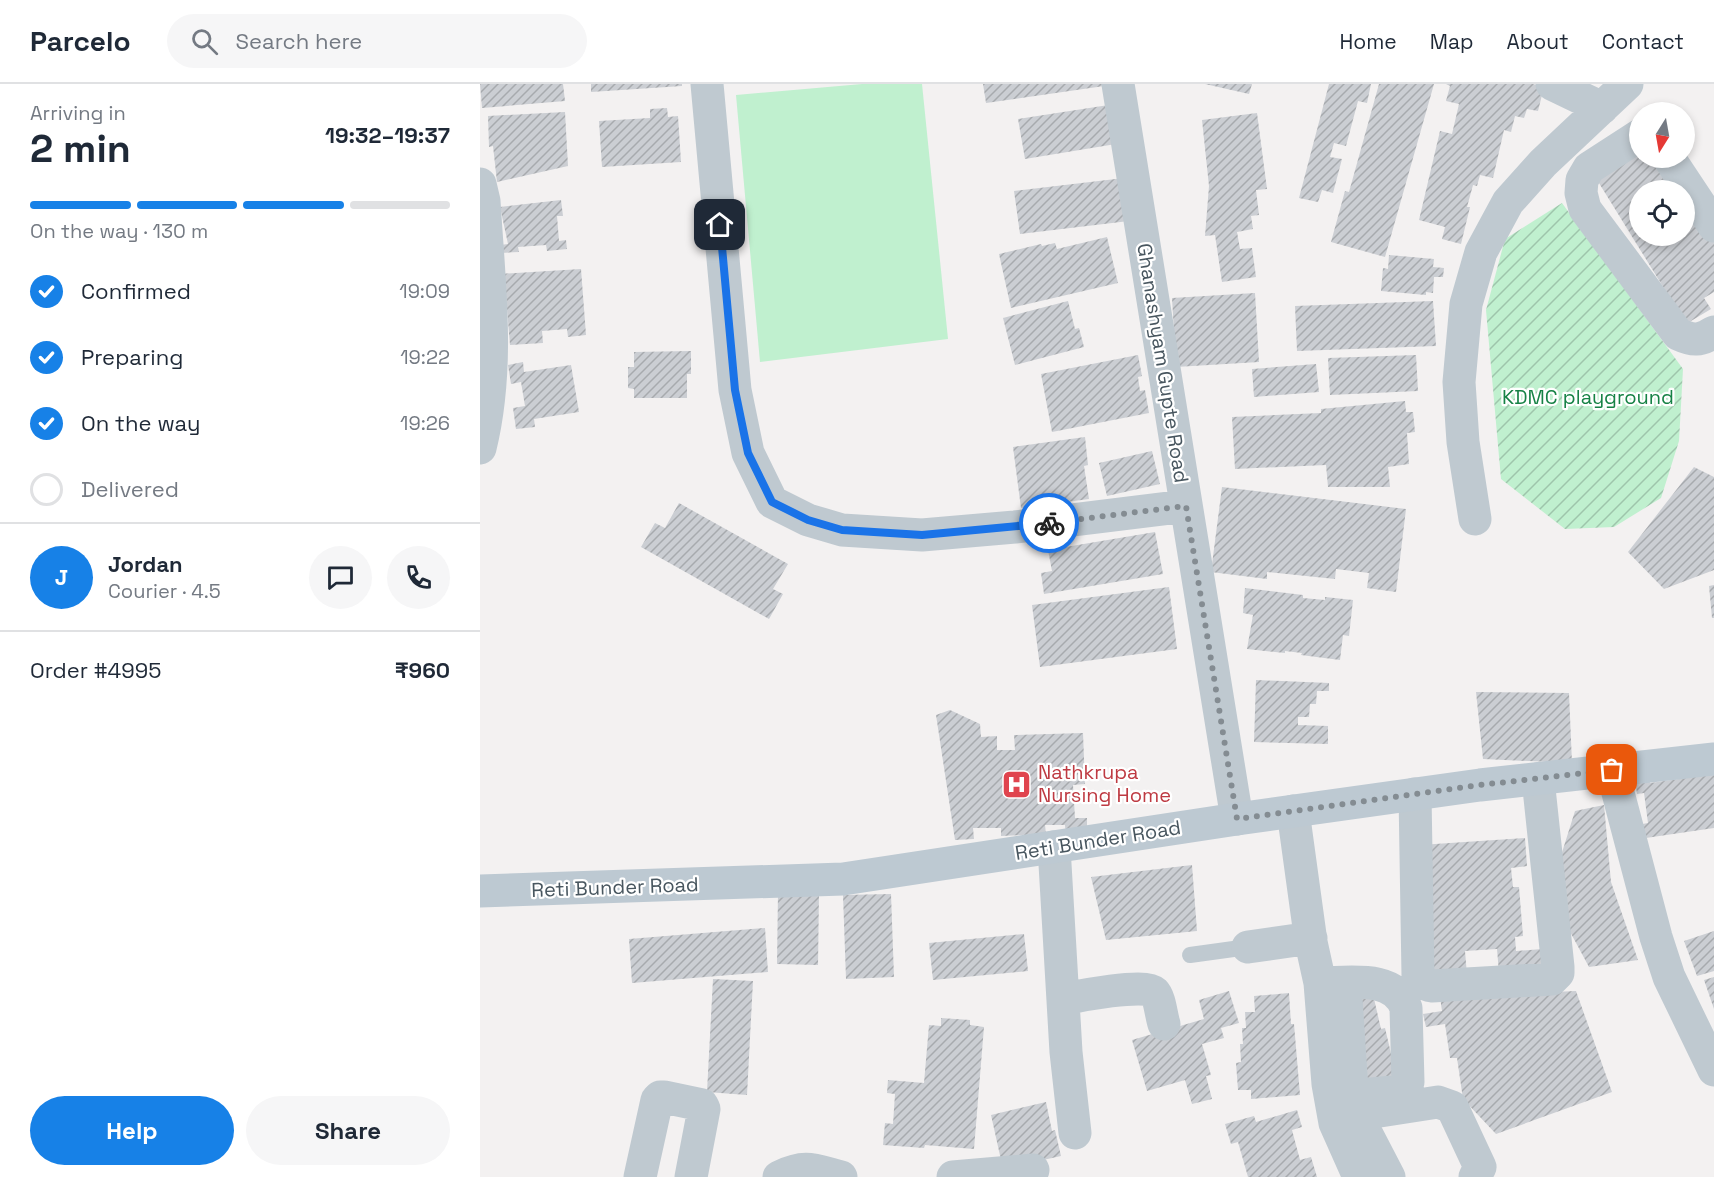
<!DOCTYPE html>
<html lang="en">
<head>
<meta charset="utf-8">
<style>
  :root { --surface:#fff; --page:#f6f6f7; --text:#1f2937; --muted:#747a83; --line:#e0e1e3; --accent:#1781e7 }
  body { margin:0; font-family:"Space Grotesk",sans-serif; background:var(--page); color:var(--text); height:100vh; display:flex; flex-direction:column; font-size:22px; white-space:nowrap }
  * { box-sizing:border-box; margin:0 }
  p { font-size:20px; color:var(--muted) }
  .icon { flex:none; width:33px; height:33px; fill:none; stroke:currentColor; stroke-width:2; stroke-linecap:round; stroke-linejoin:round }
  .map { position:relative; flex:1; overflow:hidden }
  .details { display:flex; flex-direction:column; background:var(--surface); width:480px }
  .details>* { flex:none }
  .needle { width:39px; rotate:191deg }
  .tools { position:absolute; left:1149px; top:18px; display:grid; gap:12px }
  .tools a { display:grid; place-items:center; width:66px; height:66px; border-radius:50%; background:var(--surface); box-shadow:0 3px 9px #0003; font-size:30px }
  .pin { position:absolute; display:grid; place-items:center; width:51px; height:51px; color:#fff; margin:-26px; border-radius:12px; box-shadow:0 3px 9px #0006 }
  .courier { position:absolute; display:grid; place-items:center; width:60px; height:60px; margin:-30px; border:4px solid #1a73e8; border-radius:50%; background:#fff; color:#222; box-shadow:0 2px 8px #0007 }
  .overview em { font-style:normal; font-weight:600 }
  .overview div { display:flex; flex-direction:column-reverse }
  .overview { display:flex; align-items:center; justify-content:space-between; height:102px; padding:0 30px }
  h1 { font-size:39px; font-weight:600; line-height:45px }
  .bar { display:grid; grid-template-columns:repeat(4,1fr); gap:9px 6px; align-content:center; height:72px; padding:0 30px }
  .bar i { height:8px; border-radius:4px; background:var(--line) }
  .bar .selected { background:var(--accent) }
  .bar p { grid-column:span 4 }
  .line { display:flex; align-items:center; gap:15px; padding:0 30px; border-top:2px solid var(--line) }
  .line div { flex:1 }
  .round { display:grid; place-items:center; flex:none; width:63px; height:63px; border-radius:32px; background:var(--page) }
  ol { padding:0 30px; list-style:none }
  li { display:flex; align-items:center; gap:18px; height:66px }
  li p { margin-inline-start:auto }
  li .icon { padding:6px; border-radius:50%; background:var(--accent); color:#fff; stroke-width:4 }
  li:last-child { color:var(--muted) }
  li i { width:33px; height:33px; border:3px solid var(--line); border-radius:50% }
  .primary-button { display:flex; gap:12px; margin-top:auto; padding:12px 30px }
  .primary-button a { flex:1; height:69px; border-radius:36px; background:var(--accent); color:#fff; font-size:24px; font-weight:600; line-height:69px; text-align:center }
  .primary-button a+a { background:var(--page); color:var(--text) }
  header { display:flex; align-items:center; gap:36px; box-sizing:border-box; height:84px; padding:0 30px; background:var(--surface); border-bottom:2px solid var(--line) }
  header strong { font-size:28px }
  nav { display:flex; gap:33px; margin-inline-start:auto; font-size:21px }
  .search { width:420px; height:54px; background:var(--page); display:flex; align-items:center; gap:15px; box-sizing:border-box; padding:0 21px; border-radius:33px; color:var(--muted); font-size:22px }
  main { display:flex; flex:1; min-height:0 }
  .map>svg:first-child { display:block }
  .green { fill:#c0f0cf }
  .garden { fill:url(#garden-furrows) }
  .building { fill:url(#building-hatch) }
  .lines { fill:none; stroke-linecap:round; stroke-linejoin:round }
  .lane { stroke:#bfc9d0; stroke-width:16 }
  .street { stroke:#bfc9d0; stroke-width:33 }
  .secondary { stroke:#bdc9d2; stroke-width:33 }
  .done { stroke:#848c92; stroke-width:6; stroke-dasharray:0 10.8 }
  .route { stroke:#1a73e8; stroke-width:8 }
  .labels { text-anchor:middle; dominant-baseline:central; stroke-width:4.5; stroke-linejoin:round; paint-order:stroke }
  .street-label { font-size:20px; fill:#48565f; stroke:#fff }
  .park-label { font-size:20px; fill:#168245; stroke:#fff }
  .health-label { font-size:20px; fill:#be3a42; stroke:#fff; text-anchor:start }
</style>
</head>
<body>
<header>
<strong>Parcelo</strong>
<div class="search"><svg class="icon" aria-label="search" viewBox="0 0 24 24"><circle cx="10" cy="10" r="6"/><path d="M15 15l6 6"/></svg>Search here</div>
<nav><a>Home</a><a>Map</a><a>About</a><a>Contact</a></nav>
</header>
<main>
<section class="details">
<div class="overview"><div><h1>2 min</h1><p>Arriving in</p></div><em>19:32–19:37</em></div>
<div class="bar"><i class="selected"></i><i class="selected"></i><i class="selected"></i><i></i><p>On the way · 130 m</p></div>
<ol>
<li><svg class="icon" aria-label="check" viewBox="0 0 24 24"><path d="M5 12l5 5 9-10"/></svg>Confirmed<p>19:09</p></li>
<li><svg class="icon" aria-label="check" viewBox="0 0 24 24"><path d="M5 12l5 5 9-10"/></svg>Preparing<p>19:22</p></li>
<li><svg class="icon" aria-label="check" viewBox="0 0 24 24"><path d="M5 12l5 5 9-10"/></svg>On the way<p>19:26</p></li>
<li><i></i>Delivered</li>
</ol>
<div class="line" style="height:108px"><b class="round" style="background:var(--accent);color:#fff">J</b><div><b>Jordan</b><p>Courier · 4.5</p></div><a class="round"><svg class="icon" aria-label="chat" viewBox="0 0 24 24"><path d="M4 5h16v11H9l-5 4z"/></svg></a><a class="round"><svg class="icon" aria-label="phone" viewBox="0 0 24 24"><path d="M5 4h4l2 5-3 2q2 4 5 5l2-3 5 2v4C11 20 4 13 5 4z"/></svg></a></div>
<div class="line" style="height:78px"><div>Order #4995</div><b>₹960</b></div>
<div class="primary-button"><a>Help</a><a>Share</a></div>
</section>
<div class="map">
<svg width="1234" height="1093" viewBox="0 0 1234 1093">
  <defs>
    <pattern id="garden-furrows" width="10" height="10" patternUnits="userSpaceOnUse" patternTransform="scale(1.5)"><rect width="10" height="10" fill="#c0f0cf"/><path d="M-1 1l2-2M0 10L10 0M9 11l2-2" fill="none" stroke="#9ec5ab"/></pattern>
    <pattern id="building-hatch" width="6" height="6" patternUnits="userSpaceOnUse" patternTransform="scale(1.5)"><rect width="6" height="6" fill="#cbced3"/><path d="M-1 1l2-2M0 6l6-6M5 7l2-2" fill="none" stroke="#a7aaae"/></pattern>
  </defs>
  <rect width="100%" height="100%" fill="#f3f1f1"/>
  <path class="green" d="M 382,0 L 442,0 L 468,255 L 280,278 L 256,11 Z"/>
  <path class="garden" d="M 1082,119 L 1203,285 L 1199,357 L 1181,414 L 1134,443 L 1085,445 L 1021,395 L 1006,226 L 1025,155 Z"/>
  <path class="building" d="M 0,0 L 83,0 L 85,17 L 2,24 Z
    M 111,0 L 202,0 L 202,2 L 111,8 Z
    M 503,0 L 631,0 L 631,1 L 506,19 Z
    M 725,0 L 772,0 L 769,10 Z
    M 849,0 L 891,0 L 887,19 L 878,17 L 866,62 L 854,59 L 850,73 L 862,75 L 853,109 L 842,106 L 838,118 L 819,114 Z
    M 899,0 L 954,0 L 905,173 L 851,158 L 865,107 L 869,108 Z
    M 966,0 L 1053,0 L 1064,3 L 1058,27 L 1047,25 L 1044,34 L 1035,32 L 1031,48 L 1024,46 L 1013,94 L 1000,91 L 997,102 L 993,101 L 987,123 L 990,123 L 981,160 L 962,155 L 965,143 L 939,136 L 960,47 L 972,50 L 979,20 L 966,17 L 970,2 Z
    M 635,20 L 642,59 L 545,75 L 538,35 Z
    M 187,24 L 188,33 L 198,32 L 201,78 L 122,83 L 119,37 L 170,34 L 170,25 Z
    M 85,28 L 88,82 L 17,98 L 13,62 L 9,63 L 8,32 Z
    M 777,29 L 787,105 L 776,106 L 779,131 L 771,132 L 773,145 L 757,148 L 760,165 L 772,164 L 776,193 L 742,198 L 735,151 L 725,152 L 729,102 L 722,36 Z
    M 1160,63 L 1160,74 L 1182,74 L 1203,106 L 1160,106 L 1160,152 L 1204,152 L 1204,110 L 1234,157 L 1234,208 L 1224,214 L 1231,225 L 1206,240 L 1114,91 Z
    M 644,94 L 649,137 L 540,150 L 534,107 Z
    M 81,116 L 83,132 L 77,132 L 79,157 L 86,156 L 87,165 L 67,167 L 66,161 L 38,163 L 39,168 L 21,169 L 20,161 L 28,160 L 20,123 Z
    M 627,153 L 638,199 L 531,224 L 519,170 L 561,160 L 562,162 L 575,159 L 577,165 Z
    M 909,171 L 954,175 L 953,183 L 964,184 L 963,193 L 954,193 L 953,209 L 946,208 L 946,211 L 901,207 L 903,184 L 908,185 Z
    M 101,185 L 106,251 L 88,253 L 87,245 L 62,247 L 63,259 L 30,261 L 26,213 L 18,190 Z
    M 775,209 L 779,278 L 696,283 L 692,214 Z
    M 588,217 L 595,245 L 599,244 L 604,263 L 535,281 L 523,234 Z
    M 953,217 L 956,262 L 817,267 L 815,222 Z
    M 211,267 L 211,290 L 207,290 L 207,314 L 154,314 L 154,305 L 148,304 L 148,283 L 154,283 L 154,268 Z
    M 658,271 L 662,292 L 658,293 L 660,307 L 665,306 L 669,329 L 572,348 L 561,290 Z
    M 936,271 L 938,307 L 850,311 L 848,274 Z
    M 43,278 L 44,288 L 91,281 L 99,328 L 54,335 L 55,343 L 36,345 L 33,324 L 45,322 L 41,298 L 31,300 L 28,281 Z
    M 836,280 L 839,308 L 774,313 L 772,285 Z
    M 925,317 L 926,328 L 933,328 L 935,348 L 927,349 L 929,380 L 908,383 L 910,403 L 848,403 L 846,381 L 755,385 L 752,333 L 841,329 L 841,325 Z
    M 605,353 L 608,381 L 604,382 L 609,415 L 541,424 L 533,363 Z
    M 672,367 L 680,400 L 627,412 L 619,379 Z
    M 1214,383 L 1234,393 L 1234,486 L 1184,505 L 1148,468 Z
    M 742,403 L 926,425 L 916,508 L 887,504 L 889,489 L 856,485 L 855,495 L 787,488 L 787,495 L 731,488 Z
    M 199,419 L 308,480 L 293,505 L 303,510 L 289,535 L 161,463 L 175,439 L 185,444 Z
    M 675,448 L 683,490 L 564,510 L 561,489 L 572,487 L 568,466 Z
    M 1234,501 L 1234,534 L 1232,534 L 1229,502 Z
    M 689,503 L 697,565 L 560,583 L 552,521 Z
    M 765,504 L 823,511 L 823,514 L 845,516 L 845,513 L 873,516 L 869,552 L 863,551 L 860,576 L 821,571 L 822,569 L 805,567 L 805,569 L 767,565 L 773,531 L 763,529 Z
    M 776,596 L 849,599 L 849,607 L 837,607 L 836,620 L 830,620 L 829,633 L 818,633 L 818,641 L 848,642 L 848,660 L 774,658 Z
    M 996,608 L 1089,609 L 1092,679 L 1003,675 Z
    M 470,626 L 500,640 L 501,653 L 517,652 L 517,666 L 535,666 L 534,651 L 603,649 L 605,700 L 593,701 L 595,734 L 607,734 L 607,754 L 586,755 L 585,741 L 565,741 L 566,750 L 521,752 L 521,744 L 493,744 L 494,755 L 475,756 L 456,631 Z
    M 1234,690 L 1234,744 L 1159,755 L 1157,741 L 1168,739 L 1164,709 L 1157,710 L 1155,696 L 1169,694 L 1170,699 Z
    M 1124,721 L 1131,798 L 1158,876 L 1109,883 L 1081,831 L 1079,778 L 1095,727 Z
    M 1045,754 L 1047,782 L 1031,784 L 1033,803 L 1039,803 L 1043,852 L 1035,853 L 1036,867 L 1062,865 L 1064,886 L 1019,889 L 1017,865 L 985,867 L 987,891 L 950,894 L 940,761 Z
    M 712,781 L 717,847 L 626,856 L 611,793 Z
    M 298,808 L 339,809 L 338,881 L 297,880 Z
    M 411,810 L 414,893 L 366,895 L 363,811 Z
    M 285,844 L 288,888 L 152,899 L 149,855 Z
    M 1234,847 L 1234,887 L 1217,892 L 1204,857 Z
    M 544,850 L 548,887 L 453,896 L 449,859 Z
    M 1234,893 L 1234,925 L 1224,896 Z
    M 233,895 L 273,897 L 267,1011 L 227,1008 Z
    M 892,906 L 901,945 L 905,944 L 918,999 L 889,1006 L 868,912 Z
    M 749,907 L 759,939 L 741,944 L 744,954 L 722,960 L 731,991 L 726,992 L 732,1015 L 712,1020 L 705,996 L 667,1007 L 652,956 L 724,935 L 719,916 Z
    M 1096,907 L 1132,1008 L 1016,1050 L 983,1015 L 977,974 L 970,974 L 965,940 L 946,943 L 943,930 L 962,927 L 960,913 Z
    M 809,909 L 811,940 L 814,940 L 820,1011 L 771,1015 L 771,1006 L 758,1006 L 756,979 L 761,978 L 760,960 L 763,960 L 762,944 L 766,944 L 765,928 L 775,928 L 774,912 Z
    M 461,934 L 490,936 L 490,941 L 504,943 L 494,1065 L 445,1061 L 444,1064 L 403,1061 L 405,1039 L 413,1040 L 415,1010 L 407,1009 L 408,996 L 444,999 L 449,941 L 461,942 Z
    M 566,1018 L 572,1047 L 575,1046 L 581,1072 L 523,1085 L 511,1031 Z
    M 817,1026 L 822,1043 L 812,1046 L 820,1076 L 831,1073 L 837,1093 L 768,1093 L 758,1058 L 751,1060 L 745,1040 L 774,1032 L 776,1038 Z"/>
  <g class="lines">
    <path class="lane" d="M 710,871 L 768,863"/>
    <path class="street" d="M 227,0 L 255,306 L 268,369 L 292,418 L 328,436 L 362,446 L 442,451 L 535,443 L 706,422
      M 638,0 L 757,735
      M 1072,0 L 1122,24
      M 1160,51 L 1109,84 L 1102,96 L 1101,109 L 1105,125 L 1198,250 C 1213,257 1220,257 1234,248
      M 1189,74 L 1234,142
      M 0,100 L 4,117 C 9,200 20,283 0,364
      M 995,435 L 983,358 L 979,298 L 986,220 L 1001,168 L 1028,118 L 1063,79 L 1147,0
      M 1132,686 L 1176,853 L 1189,893 L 1234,986
      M 935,710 L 938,892 C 942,898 945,901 952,902 L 1072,895 L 1078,889 L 1078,883 L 1058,695
      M 813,727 L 831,858 L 840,899 L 848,1000 L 855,1039 L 879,1093
      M 574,763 L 586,968 L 595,1049
      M 768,863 L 831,854
      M 840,899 C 868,899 915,890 926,924 L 928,998 L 926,1003 L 922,1007 L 882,1011 L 875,1010 L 872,1007 L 865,899
      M 584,915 C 598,912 665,899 674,908 C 680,914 681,931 684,940
      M 160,1093 L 177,1016 L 180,1013 L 184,1013 L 222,1021 L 224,1025 L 211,1093
      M 299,1093 C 326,1080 334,1086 361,1093
      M 473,1093 L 553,1086
      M 909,1093 L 882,1041 L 883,1034 L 887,1029 L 958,1018 L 972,1023 L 1000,1083 L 995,1093"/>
    <path class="secondary" d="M 0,807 L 363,795 L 757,735 L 1000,701 L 1234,675"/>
  </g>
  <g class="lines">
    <path class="done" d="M 569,439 L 706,422 L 757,735 L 1000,701 L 1132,686"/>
    <path class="route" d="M 240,141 L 255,306 L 268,369 L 292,418 L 328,436 L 362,446 L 442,451 L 569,439"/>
  </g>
  <defs>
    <symbol id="hospital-square" viewBox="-11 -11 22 22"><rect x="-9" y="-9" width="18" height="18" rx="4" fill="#e0444e" stroke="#fff"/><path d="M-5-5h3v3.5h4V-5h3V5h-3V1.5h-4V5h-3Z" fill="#fff"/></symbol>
  </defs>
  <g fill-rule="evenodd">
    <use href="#hospital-square" x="520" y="684" width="33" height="33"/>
  </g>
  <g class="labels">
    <g class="street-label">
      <text transform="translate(683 279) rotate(81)">Ghanashyam Gupte Road</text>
      <text transform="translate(618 756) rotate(-9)">Reti Bunder Road</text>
      <text transform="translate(135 803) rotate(-2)">Reti Bunder Road</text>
    </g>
    <g class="park-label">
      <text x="1108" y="313">KDMC playground</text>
    </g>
    <g class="health-label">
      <text x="558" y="688">Nathkrupa<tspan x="558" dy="23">Nursing Home</tspan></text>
    </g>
  </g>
</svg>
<div class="tools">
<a><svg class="needle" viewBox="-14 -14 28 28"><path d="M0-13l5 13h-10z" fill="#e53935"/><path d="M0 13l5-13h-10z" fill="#747a83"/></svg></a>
<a><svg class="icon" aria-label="locate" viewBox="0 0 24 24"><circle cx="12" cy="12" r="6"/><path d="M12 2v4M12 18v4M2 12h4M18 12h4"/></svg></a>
</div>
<div class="pin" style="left:1132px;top:686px;background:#ea580c"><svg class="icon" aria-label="bag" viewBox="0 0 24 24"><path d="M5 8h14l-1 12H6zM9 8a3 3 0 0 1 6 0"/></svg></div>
<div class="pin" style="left:240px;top:141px;background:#1f2937"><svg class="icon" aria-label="home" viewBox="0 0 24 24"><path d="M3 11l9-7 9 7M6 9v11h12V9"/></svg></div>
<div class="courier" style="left:569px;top:439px"><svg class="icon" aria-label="bike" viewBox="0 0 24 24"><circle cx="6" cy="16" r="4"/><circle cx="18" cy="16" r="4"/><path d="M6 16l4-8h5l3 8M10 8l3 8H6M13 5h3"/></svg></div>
</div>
</main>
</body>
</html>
